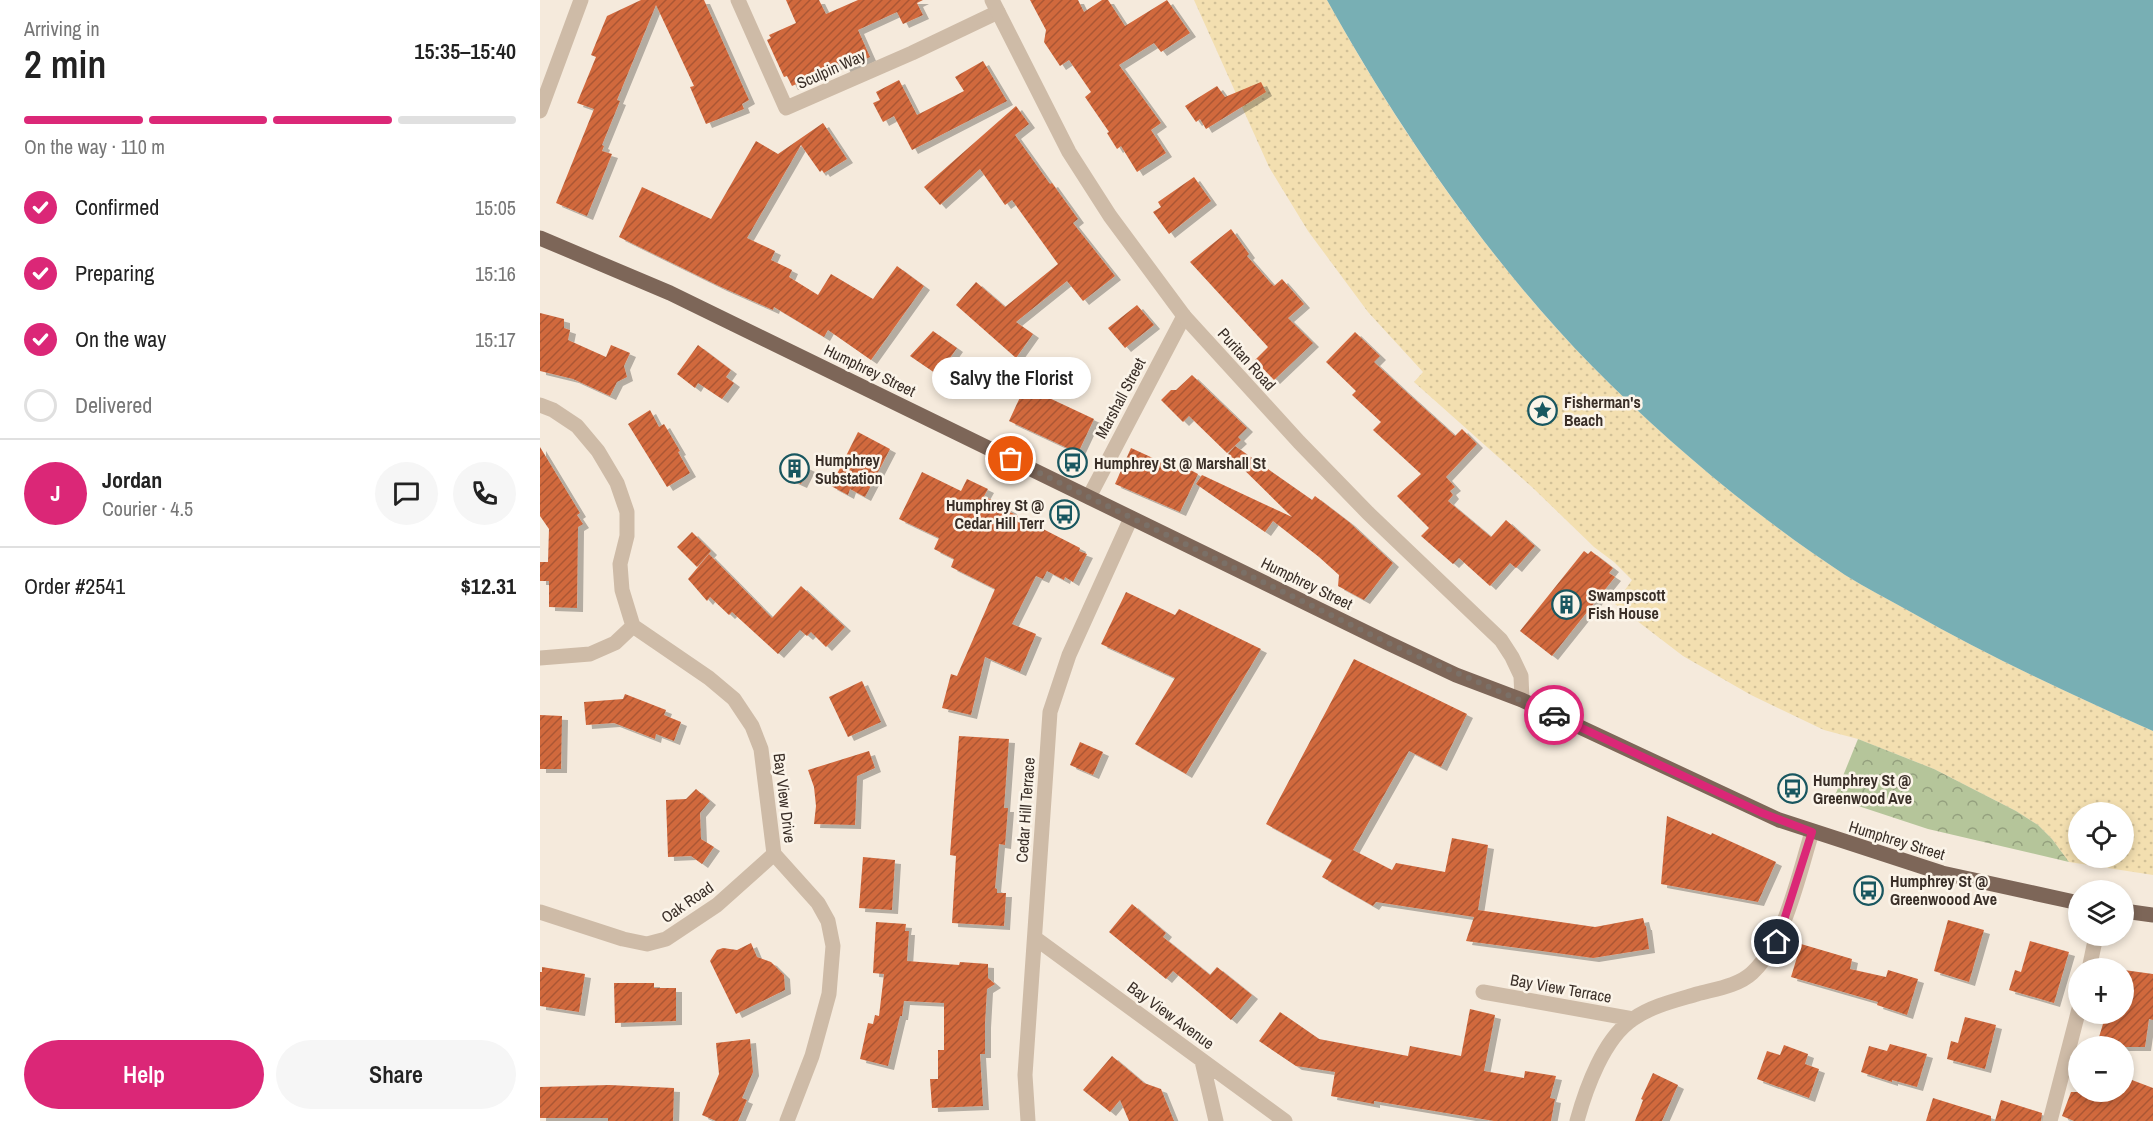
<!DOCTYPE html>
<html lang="en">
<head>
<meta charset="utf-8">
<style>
  :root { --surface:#fff; --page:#f6f6f6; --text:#222; --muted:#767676; --line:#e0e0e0; --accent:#db2777 }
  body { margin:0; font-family:"Archivo Narrow",sans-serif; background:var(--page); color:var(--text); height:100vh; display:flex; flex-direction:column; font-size:22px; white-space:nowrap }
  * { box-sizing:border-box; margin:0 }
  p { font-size:20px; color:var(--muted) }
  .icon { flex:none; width:33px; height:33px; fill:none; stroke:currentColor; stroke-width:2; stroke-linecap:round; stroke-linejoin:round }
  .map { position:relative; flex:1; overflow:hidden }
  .sheet { display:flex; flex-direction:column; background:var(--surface); width:540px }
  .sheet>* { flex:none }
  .tools { position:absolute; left:1528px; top:802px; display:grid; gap:12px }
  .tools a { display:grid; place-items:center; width:66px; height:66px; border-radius:50%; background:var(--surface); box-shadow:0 3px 9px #0003; font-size:30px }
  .pin { position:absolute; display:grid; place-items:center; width:51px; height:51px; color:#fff; margin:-26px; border:3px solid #fff; border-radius:50%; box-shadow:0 2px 6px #0007 }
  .courier { position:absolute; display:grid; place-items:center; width:60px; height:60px; margin:-30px; border:4px solid #db2777; border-radius:50%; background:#fff; color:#222; box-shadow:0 2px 8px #0007 }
  .bubble { position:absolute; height:42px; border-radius:21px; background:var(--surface); box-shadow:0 3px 9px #0003; font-size:20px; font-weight:600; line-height:42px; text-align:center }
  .head em { font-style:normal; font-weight:600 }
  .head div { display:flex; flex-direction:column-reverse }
  .head { display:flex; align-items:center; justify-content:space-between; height:102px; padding:0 24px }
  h1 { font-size:39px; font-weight:600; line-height:45px }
  .bar { display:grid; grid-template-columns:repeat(4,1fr); gap:9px 6px; align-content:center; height:72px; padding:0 24px }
  .bar i { height:8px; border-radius:4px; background:var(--line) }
  .bar .active { background:var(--accent) }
  .bar p { grid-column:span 4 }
  .line { display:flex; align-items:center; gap:15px; padding:0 24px; border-top:2px solid var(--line) }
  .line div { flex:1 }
  .round { display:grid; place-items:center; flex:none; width:63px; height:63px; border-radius:32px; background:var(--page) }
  ol { padding:0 24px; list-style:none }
  li { display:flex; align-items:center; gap:18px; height:66px }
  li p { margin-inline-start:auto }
  li .icon { padding:6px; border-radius:50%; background:var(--accent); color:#fff; stroke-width:4 }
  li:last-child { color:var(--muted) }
  li i { width:33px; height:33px; border:3px solid var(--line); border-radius:50% }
  .action { display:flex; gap:12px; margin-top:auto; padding:12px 24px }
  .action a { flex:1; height:69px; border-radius:36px; background:var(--accent); color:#fff; font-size:24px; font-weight:600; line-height:69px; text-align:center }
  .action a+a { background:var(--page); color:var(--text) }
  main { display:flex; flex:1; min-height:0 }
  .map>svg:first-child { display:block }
  .sand { fill:url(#sand-dots); fill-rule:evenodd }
  .park { fill:url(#park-crowns) }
  .water { fill:#78afb4 }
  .building { fill:url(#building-hatch); filter:url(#shadow) }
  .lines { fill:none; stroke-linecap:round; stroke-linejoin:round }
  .minor { stroke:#cebba7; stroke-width:15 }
  .tertiary { stroke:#cebba7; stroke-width:15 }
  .primary { stroke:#7d6658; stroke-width:15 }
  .done { stroke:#7b7067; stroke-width:6; stroke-dasharray:0 10.8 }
  .route { stroke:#db2777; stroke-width:8 }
  .labels { text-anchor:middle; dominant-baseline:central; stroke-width:5; stroke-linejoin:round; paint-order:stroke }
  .street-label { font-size:16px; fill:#3a2f28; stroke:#fbf4e9 }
  .poi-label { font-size:16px; font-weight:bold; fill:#3a2f28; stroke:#fbf4e9; text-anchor:start }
</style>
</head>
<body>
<main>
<section class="sheet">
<div class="head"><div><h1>2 min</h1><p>Arriving in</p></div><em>15:35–15:40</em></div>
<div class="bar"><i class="active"></i><i class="active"></i><i class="active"></i><i></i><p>On the way · 110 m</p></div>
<ol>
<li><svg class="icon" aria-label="check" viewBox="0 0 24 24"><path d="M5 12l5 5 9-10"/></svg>Confirmed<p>15:05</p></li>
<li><svg class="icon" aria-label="check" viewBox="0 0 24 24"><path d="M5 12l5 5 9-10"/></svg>Preparing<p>15:16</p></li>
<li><svg class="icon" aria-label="check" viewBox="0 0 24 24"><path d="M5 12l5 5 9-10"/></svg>On the way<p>15:17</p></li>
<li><i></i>Delivered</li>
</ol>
<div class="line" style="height:108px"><b class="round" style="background:var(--accent);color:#fff">J</b><div><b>Jordan</b><p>Courier · 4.5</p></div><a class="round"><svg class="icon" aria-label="chat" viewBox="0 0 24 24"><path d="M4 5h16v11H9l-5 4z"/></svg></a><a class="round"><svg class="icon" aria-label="phone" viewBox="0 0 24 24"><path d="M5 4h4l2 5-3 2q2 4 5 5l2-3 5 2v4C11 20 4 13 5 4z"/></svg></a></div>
<div class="line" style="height:78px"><div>Order #2541</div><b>$12.31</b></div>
<div class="action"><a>Help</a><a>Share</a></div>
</section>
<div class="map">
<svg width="1613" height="1121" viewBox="0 0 1613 1121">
  <defs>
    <pattern id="sand-dots" width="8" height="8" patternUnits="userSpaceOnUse" patternTransform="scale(1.5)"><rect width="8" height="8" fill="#f3dfb0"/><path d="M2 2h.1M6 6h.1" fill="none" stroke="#d1c097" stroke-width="1.8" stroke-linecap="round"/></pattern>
    <pattern id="park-crowns" width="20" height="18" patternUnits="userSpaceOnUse" patternTransform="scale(1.5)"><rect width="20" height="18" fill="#b5c59a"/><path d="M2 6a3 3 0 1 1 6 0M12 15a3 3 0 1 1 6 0" fill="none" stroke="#94a07e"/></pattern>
    <pattern id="building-hatch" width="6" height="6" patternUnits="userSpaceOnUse" patternTransform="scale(1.5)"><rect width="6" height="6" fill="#d1693e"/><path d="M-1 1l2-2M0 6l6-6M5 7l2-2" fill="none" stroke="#ab5734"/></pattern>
    <filter id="shadow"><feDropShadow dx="6" dy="4" stdDeviation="0" flood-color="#0004"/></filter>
  </defs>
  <rect width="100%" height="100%" fill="#f5eadc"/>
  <path class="sand" d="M 654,0 L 787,0 C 858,129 949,261 1052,366 C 1128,443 1214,515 1305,575 C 1326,588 1348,599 1369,611 C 1448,656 1530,694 1613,731 L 1613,875 L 1529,862 L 1512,839 L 1498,825 L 1476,811 L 1394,769 L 1318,739 L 1284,730 L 1211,695 L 1143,656 L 1075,604 L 1092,580 L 1074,562 L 1054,547 L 993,488 L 874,382 L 883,372 L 828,312 L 768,231 L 729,167 ZM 1539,813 L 1584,813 L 1584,858 L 1539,858 Z"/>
  <path class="park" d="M 1318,739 L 1394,769 L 1476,811 L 1498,825 L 1512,839 L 1529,862 L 1388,829 L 1294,798 Z"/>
  <path class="water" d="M 787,0 L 1613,0 L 1613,731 C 1530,694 1448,656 1369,611 C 1348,599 1326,588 1305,575 C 1214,515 1128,443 1052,366 C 949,261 858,128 787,0 Z"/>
  <path class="building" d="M 101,0 L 164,0 L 209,100 L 202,104 L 204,109 L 166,124 L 150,87 L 154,86 L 116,5 L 77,100 L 80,101 L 62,145 L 64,146 L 62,151 L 72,154 L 47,216 L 16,203 L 54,109 L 37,103 L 56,57 L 51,55 L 67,16 Z
    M 246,0 L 279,0 L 286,14 L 318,0 L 383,0 L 377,3 L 383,15 L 363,24 L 357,12 L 318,30 L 330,57 L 305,69 L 302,63 L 252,86 L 247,76 L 244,77 L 227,40 L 231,38 L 229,35 L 256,23 Z
    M 490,0 L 538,0 L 544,12 L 562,0 L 568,0 L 585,26 L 627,0 L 650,33 L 621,52 L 614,43 L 579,65 L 621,123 L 611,130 L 626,153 L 597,172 L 581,146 L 577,149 L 567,133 L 569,132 L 545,97 L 551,92 L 529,60 L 520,66 L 504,42 L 506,30 Z
    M 443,61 L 467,101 L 372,150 L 354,116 L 343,122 L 333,103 L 340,100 L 336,92 L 359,80 L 377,115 L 424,91 L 415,77 Z
    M 721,82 L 726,92 L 666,129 L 660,119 L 656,122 L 645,106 L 677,86 L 685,97 Z
    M 476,106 L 489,124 L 475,135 L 510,184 L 512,183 L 538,219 L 533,223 L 575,276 L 543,301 L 527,281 L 476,322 L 493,334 L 476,358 L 416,305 L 436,282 L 465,307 L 518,264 L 472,200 L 465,205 L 440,169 L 400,205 L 384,187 Z
    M 283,123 L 307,159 L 284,173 L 282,170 L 280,172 L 261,145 L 207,238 L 235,251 L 231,260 L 252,270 L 249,277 L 278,295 L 291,274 L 333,299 L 357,266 L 384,286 L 331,360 L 288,330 L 284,337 L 234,307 L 233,310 L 181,287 L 79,237 L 102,187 L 171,219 L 216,141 L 238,154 Z
    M 654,177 L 671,201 L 629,234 L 613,212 L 621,207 L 618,202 Z
    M 691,229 L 709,254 L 707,256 L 729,281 L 734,286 L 742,279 L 764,304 L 748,318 L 773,343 L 734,380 L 715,360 L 728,347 L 650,262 Z
    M 597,305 L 614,325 L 585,348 L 568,328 Z
    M 0,313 L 24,319 L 24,328 L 30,330 L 28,340 L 66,357 L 71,345 L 90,353 L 84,366 L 87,377 L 77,382 L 70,396 L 33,379 L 0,371 Z
    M 393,331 L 417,348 L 398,375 L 370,356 Z
    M 815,332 L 840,356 L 834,362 L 863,389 L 915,436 L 922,429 L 937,444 L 906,477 L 915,487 L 910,491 L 913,495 L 908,501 L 951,537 L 966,520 L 995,546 L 976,568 L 970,563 L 950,586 L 919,558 L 913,564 L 881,536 L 889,528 L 857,496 L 881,474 L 833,430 L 841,422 L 812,395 L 816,391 L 786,362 Z
    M 158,345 L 191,370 L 186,377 L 194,383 L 182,399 L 158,383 L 155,388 L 137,374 Z
    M 652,375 L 707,428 L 698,437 L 701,440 L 687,453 L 649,416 L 643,422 L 621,400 L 631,390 L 636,390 Z
    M 490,389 L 554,419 L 538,453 L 469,421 L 482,393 L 486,395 Z
    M 110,410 L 119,427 L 124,424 L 140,451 L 138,452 L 150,473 L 127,487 L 88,424 Z
    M 318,432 L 350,449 L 325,497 L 310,489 L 308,495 L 291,486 Z
    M 695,446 L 772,500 L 775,496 L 809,522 L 853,563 L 824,600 L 798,586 L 799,575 L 779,557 L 733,521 L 725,532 L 656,484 L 662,475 L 752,517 L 688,454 Z
    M 0,447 L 40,513 L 37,515 L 43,524 L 38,527 L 37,608 L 9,607 L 9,581 L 0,581 L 0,562 L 8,562 L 9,529 L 0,516 Z
    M 591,448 L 637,469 L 639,464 L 658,474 L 640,512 L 575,484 Z
    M 247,461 L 255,461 L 269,468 L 261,484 L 241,475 Z
    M 382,472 L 421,491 L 427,479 L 448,489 L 444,496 L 471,510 L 470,512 L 540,548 L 539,551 L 547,554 L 533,582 L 525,577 L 524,580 L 507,571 L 503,579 L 496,576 L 472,624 L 496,634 L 480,672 L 445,657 L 431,715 L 402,708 L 411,674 L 417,676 L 455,589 L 411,567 L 414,559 L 394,549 L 399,538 L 359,519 Z
    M 152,532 L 171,551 L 157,567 L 137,547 Z
    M 1044,551 L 1048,554 L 1051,551 L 1073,568 L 1069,573 L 1075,577 L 1012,656 L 980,631 Z
    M 169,554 L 232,618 L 261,586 L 305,627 L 286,647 L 271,632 L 267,636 L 260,630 L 238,654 L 192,612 L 189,615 L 170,597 L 167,601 L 148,579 Z
    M 586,592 L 635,615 L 639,609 L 721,649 L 646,774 L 595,744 L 635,678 L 561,644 Z
    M 814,659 L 927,714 L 901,767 L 869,751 L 813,850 L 852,870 L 856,863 L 905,872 L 912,838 L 948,845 L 938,910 L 1055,927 L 1103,918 L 1105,926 L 1106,926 L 1109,949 L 1053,958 L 926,941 L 934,917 L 836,902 L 833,906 L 782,877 L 792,860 L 726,824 Z
    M 322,681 L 341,722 L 308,737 L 289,697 Z
    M 85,694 L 126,710 L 124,715 L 141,722 L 134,741 L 116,734 L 115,739 L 74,723 L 46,725 L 44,702 L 83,699 Z
    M 0,715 L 22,716 L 21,769 L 0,769 Z
    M 419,736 L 469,739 L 464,808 L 468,808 L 465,845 L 459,844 L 455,888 L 457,889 L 457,893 L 466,893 L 464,926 L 412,923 L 416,856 L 410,855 Z
    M 540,742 L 563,752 L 553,775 L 530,765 Z
    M 329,751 L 335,768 L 317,776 L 315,825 L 274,824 L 276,806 L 274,787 L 268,770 Z
    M 156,789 L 170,801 L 160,813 L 161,839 L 174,847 L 162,864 L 151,856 L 128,857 L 126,800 L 146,799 Z
    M 1127,816 L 1171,835 L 1172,833 L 1236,862 L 1218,902 L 1121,884 Z
    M 323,857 L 355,860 L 352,910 L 319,908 Z
    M 592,904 L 626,933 L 623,937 L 670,975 L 677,967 L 712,995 L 691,1020 L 633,971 L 626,979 L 569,932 Z
    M 1408,920 L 1444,930 L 1429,982 L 1394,971 Z
    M 336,922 L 366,924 L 365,931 L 369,931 L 367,961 L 419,965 L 420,962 L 448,964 L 448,978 L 455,984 L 447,989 L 445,1024 L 445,1054 L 440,1054 L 443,1106 L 392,1108 L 390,1079 L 398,1079 L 398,1050 L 404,1050 L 404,1003 L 364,1001 L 362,1016 L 360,1016 L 348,1066 L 320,1059 L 328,1023 L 333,1024 L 335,1015 L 339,1016 L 344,974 L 333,973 Z
    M 1490,941 L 1529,952 L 1514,1003 L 1469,990 L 1475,970 L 1481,972 Z
    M 211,943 L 217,957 L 231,962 L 244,975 L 245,990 L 196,1014 L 170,961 L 177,950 L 183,948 L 197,950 Z
    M 1261,944 L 1312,959 L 1310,969 L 1346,977 L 1348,970 L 1378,979 L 1367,1015 L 1337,1005 L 1338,1002 L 1251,977 Z
    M 2,967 L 45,974 L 39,1012 L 0,1006 L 0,972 L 2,972 Z
    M 1584,970 L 1613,974 L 1613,1020 L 1609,1019 L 1605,1047 L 1556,1047 L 1566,1014 L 1584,1014 Z
    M 74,983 L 114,983 L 114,988 L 136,988 L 136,1021 L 75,1023 Z
    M 930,1009 L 955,1015 L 944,1071 L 984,1078 L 985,1071 L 1016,1076 L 1010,1098 L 1015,1099 L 1011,1121 L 954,1121 L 834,1101 L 834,1104 L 791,1096 L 795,1072 L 756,1066 L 719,1041 L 740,1012 L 779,1039 L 868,1056 L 870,1046 L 921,1056 Z
    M 1425,1017 L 1456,1025 L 1445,1069 L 1407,1059 L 1411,1041 L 1418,1043 Z
    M 210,1039 L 213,1072 L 202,1098 L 207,1100 L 198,1121 L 176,1121 L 162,1115 L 179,1074 L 176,1043 Z
    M 1350,1044 L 1387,1054 L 1377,1087 L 1352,1080 L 1352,1082 L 1321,1072 L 1329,1046 L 1347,1051 Z
    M 1244,1045 L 1268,1054 L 1265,1064 L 1279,1069 L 1269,1098 L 1217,1079 L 1227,1051 L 1240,1055 Z
    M 572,1056 L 604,1083 L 621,1089 L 634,1121 L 589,1121 L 580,1100 L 570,1112 L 543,1090 Z
    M 1113,1073 L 1138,1085 L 1122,1121 L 1095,1121 L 1103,1100 L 1101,1099 Z
    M 1584,1077 L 1613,1088 L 1613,1121 L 1534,1121 L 1522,1116 L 1531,1092 L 1584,1092 Z
    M 69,1085 L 134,1088 L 133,1121 L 68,1121 L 68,1118 L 0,1118 L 0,1087 Z
    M 1393,1098 L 1451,1116 L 1451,1121 L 1386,1121 Z
    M 1461,1100 L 1502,1113 L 1501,1121 L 1455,1121 Z"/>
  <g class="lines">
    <path class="minor" d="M 198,0 L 246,108 L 372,53 L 458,12
      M 0,111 L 41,0
      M 0,405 L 13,410 L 37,426 L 58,451 L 77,483 L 87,512 L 87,536 L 80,564 L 82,590 L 93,626 L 169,678 L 194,699 L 212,726 L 221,749 L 234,854 L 278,903 L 288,921 L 293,946 L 289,994 L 272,1056 L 247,1121
      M 549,497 L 644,316
      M 0,658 L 50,654 L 75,643 L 93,626
      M 0,912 L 83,939 L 107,944 L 126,939 L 177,905 L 234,854
      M 495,938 L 745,1121
      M 1549,969 L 1556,936
      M 943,992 L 1093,1019
      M 662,1061 L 676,1121
      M 488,1121 L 485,1075 L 510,712 L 529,655 L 591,518
      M 1037,1121 C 1046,1088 1064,1038 1093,1019 C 1111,1006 1137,1000 1157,994 C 1175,989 1198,986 1212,973 C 1244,944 1259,874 1272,832
      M 1510,1121 L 1539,1009"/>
    <path class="tertiary" d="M 452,0 L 529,152 L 570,216 L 644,316 L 759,442 L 828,513 L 961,640 L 972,657 L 981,676 L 982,700"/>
    <path class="primary" d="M 0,238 L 130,293 L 848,643 L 916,675 L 982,700 L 1239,820 L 1402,873 L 1539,903
      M 1584,911 L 1613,915"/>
  </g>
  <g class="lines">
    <path class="done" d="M 471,459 L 848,643 L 1014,715"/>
    <path class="route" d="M 1014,715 L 1222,813 L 1272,832 L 1237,942"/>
  </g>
  <defs>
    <symbol id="sight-ring" viewBox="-11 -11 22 22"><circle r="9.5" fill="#fbf4e9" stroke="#195760" stroke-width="1.5"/><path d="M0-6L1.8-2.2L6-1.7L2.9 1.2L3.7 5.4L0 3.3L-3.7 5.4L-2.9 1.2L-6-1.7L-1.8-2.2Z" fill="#195760"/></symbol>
    <symbol id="bus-ring" viewBox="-11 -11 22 22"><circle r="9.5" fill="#fbf4e9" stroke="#195760" stroke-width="1.5"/><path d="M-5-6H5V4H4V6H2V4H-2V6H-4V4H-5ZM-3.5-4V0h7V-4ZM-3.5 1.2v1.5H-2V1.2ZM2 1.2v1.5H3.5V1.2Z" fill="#195760"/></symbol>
    <symbol id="building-ring" viewBox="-11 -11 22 22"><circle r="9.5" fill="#fbf4e9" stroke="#195760" stroke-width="1.5"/><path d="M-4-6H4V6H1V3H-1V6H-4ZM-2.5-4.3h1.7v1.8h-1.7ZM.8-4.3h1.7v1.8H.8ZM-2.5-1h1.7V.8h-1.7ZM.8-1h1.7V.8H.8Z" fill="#195760"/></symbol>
  </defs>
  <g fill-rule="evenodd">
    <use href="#sight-ring" x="986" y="394" width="33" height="33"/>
    <use href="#bus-ring" x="516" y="446" width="33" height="33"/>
    <use href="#building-ring" x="238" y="452" width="33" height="33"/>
    <use href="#bus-ring" x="508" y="498" width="33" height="33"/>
    <use href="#building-ring" x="1010" y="588" width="33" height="33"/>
    <use href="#bus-ring" x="1236" y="772" width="33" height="33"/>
    <use href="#bus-ring" x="1312" y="874" width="33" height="33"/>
  </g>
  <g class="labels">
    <g class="street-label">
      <text transform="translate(291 69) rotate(-24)">Sculpin Way</text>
      <text transform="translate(707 359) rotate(48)">Puritan Road</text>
      <text transform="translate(330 370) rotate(26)">Humphrey Street</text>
      <text transform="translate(580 398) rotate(-62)">Marshall Street</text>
      <text transform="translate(767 583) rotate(26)">Humphrey Street</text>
      <text transform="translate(245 798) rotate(83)">Bay View Drive</text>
      <text transform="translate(485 810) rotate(-86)">Cedar Hill Terrace</text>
      <text transform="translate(1357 840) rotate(17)">Humphrey Street</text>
      <text transform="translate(147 902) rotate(-35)">Oak Road</text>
      <text transform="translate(1021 988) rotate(10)">Bay View Terrace</text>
      <text transform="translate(631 1015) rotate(36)">Bay View Avenue</text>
    </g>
    <g class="poi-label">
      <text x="1024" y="402">Fisherman's<tspan x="1024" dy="18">Beach</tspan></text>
      <text x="275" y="460">Humphrey<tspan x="275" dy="18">Substation</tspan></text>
      <text x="554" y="463">Humphrey St @ Marshall St</text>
      <text x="504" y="505" text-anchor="end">Humphrey St @<tspan x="504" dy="18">Cedar Hill Terr</tspan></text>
      <text x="1048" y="595">Swampscott<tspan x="1048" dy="18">Fish House</tspan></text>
      <text x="1273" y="780">Humphrey St @<tspan x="1273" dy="18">Greenwood Ave</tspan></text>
      <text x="1350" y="881">Humphrey St @<tspan x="1350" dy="18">Greenwoood Ave</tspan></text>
    </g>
  </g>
</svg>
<div class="tools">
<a><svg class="icon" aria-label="locate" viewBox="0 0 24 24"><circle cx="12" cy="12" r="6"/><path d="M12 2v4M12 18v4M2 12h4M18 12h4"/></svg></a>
<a><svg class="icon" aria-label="layers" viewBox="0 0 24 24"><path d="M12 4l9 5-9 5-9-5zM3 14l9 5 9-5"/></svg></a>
<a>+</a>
<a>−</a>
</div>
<div class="pin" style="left:471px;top:459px;background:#ea580c"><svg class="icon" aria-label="bag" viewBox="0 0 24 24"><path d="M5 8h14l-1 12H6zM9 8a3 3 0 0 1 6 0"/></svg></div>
<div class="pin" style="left:1237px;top:942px;background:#1f2937"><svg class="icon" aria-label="home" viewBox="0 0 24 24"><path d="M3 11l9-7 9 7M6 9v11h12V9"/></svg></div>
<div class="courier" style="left:1014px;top:715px"><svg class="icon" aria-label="car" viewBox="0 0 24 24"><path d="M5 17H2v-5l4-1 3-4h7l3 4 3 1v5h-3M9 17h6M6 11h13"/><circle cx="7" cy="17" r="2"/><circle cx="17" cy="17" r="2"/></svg></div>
<div class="bubble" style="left:392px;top:357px;width:159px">Salvy the Florist</div>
</div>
</main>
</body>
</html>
